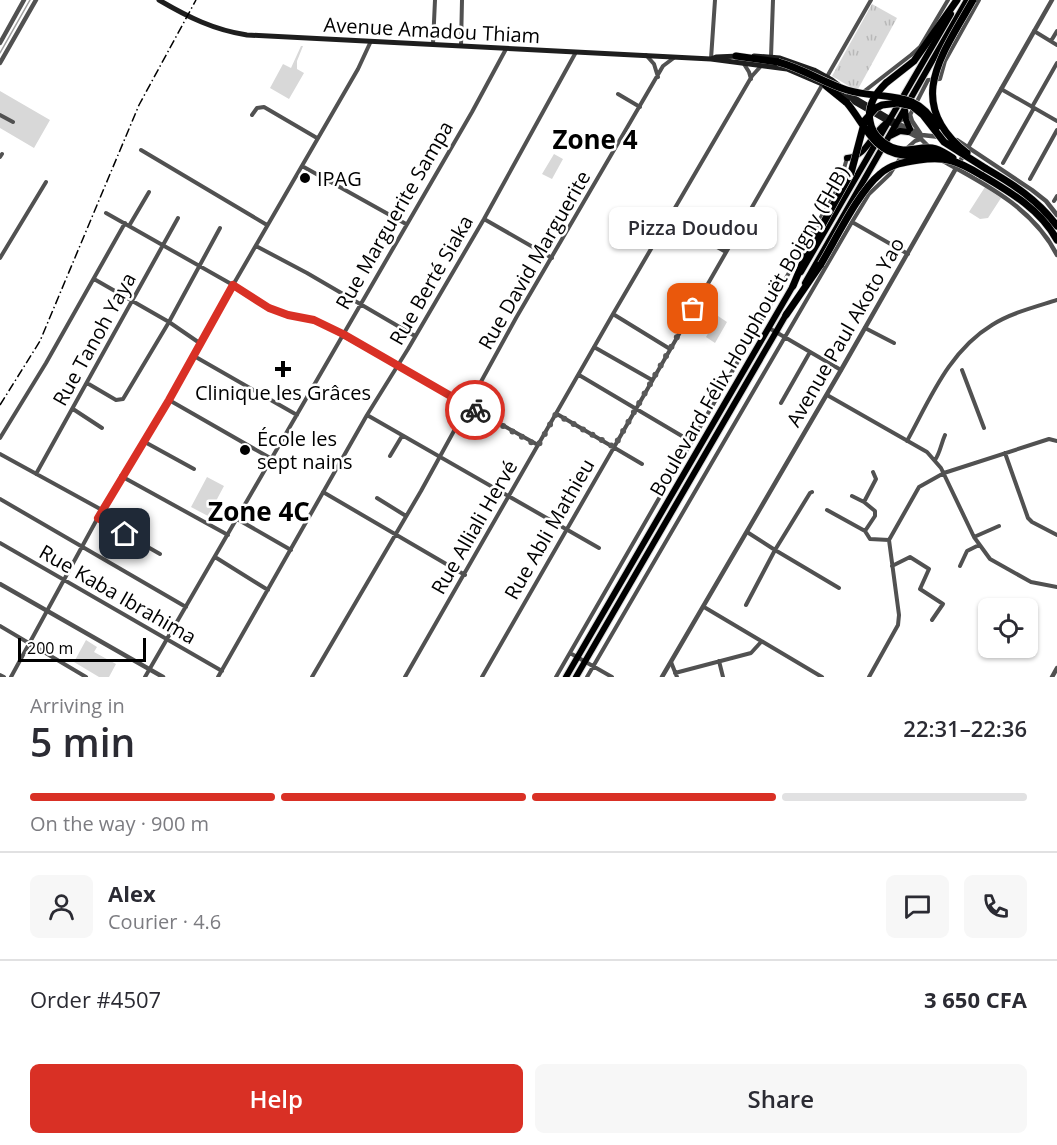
<!DOCTYPE html>
<html lang="en">
<head>
<meta charset="utf-8">
<style>
  :root { --surface:#fff; --page:#f7f7f7; --text:#2b2b33; --muted:#7c7c81; --line:#e1e1e2; --accent:#d93025 }
  body { margin:0; font-family:"Open Sans",sans-serif; background:var(--page); color:var(--text); height:100vh; display:flex; flex-direction:column; font-size:22px; white-space:nowrap }
  * { box-sizing:border-box; margin:0 }
  p { font-size:20px; color:var(--muted) }
  .icon { flex:none; width:33px; height:33px; fill:none; stroke:currentColor; stroke-width:2; stroke-linecap:round; stroke-linejoin:round }
  .map { position:relative; height:677px; overflow:hidden }
  .sheet { display:flex; flex-direction:column; background:var(--surface); flex:1 }
  .sheet>* { flex:none }
  .tools { position:absolute; left:978px; top:598px; display:grid; gap:12px }
  .tools a { display:grid; place-items:center; width:60px; height:60px; border-radius:9px; background:var(--surface); box-shadow:0 2px 4px #0004; font-size:30px }
  .scale { position:absolute; left:18px; bottom:15px; width:128px; box-sizing:border-box; padding-left:6px; border:3px solid #000; border-top:0; font-size:16px; line-height:21px; white-space:nowrap; color:#000; -webkit-text-stroke:4px #fff; paint-order:stroke }
  .pin { position:absolute; display:grid; place-items:center; width:51px; height:51px; color:#fff; margin:-26px; border-radius:12px; box-shadow:0 3px 9px #0006 }
  .courier { position:absolute; display:grid; place-items:center; width:60px; height:60px; margin:-30px; border:4px solid #d93025; border-radius:50%; background:#fff; color:#222; box-shadow:0 2px 8px #0007 }
  .bubble { position:absolute; height:42px; border-radius:9px; background:var(--surface); box-shadow:0 2px 4px #0004; font-size:20px; font-weight:600; line-height:42px; text-align:center }
  .overview em { font-style:normal; font-weight:600 }
  .overview div { display:flex; flex-direction:column-reverse }
  .overview { display:flex; align-items:center; justify-content:space-between; height:102px; padding:0 30px }
  h1 { font-size:39px; font-weight:600; line-height:45px }
  .bar { display:grid; grid-template-columns:repeat(4,1fr); gap:9px 6px; align-content:center; height:72px; padding:0 30px }
  .bar i { height:8px; border-radius:4px; background:var(--line) }
  .bar .on { background:var(--accent) }
  .bar p { grid-column:span 4 }
  .line { display:flex; align-items:center; gap:15px; padding:0 30px; border-top:2px solid var(--line) }
  .line div { flex:1 }
  .round { display:grid; place-items:center; flex:none; width:63px; height:63px; border-radius:9px; background:var(--page) }
  .cta { display:flex; gap:12px; margin-top:auto; padding:12px 30px }
  .cta a { flex:1; height:69px; border-radius:9px; background:var(--accent); color:#fff; font-size:24px; font-weight:600; line-height:69px; text-align:center }
  .cta a+a { background:var(--page); color:var(--text) }
  .map>svg:first-child { display:block }
  .grass { fill:url(#grass-tufts) }
  .green { fill:#d8d8d8 }
  .lines { fill:none; stroke-linecap:round; stroke-linejoin:round }
  .stream { stroke:#9f9f9f; stroke-width:1.5 }
  .trunk-casing { stroke:#dbdbdb; stroke-width:8 }
  .motorway-casing { stroke:#dbdbdb; stroke-width:8 }
  .minor { stroke:#515151; stroke-width:4 }
  .tertiary { stroke:#515151; stroke-width:4.5 }
  .secondary { stroke:#1e1e1e; stroke-width:5 }
  .trunk { stroke:#000; stroke-width:6 }
  .motorway { stroke:#000; stroke-width:7 }
  .rail { stroke:#000; stroke-width:1.5; stroke-dasharray:9 3 1.5 3; stroke-linecap:butt }
  .motorway-bridge-casing { stroke:#dbdbdb; stroke-width:8; stroke-linecap:butt }
  .motorway-bridge { stroke:#000; stroke-width:7 }
  .done { stroke:#595959; stroke-width:6; stroke-dasharray:0 10.8 }
  .route { stroke:#d93025; stroke-width:8 }
  .poi-dot { fill:#000; stroke:#fff; stroke-width:2 }
  .labels { text-anchor:middle; dominant-baseline:central; stroke-width:5; stroke-linejoin:round; paint-order:stroke }
  .street-label { font-size:20px; fill:#000; stroke:#fff }
  .poi-label { font-size:20px; fill:#000; stroke:#fff; text-anchor:start }
  .district-label { font-size:26px; font-weight:bold; fill:#000; stroke:#fff }
</style>
</head>
<body>
<div class="map">
<svg width="1057" height="677" viewBox="0 0 1057 677">
  <defs>
    <pattern id="grass-tufts" width="24" height="20" patternUnits="userSpaceOnUse" patternTransform="scale(1.5)"><rect width="24" height="20" fill="#d8d8d8"/><path d="M3 7l-1-3M5 7V3M7 7l1-3M15 17l-1-3M17 17v-4M19 17l1-3" fill="none" stroke="#b8b8b8"/></pattern>
  </defs>
  <rect width="100%" height="100%" fill="#fff"/>
  <path class="grass" d="M 872,4 L 897,18 L 857,91 L 832,76 Z"/>
  <path class="green" d="M 301,46 L 303,46 L 297,61 L 297,69 L 304,73 L 289,99 L 270,88 L 283,64 L 291,68 Z
    M 0,91 L 50,120 L 34,148 L 0,128 Z
    M 554,154 L 563,159 L 552,179 L 542,174 Z
    M 985,187 L 1001,198 L 988,218 L 980,219 L 969,212 Z
    M 718,316 L 727,322 L 715,343 L 706,337 Z
    M 207,477 L 224,486 L 208,516 L 191,507 Z
    M 86,640 L 97,647 L 94,652 L 116,664 L 109,677 L 99,677 L 74,662 Z"/>
  <g class="lines">
    <path class="stream" d="M 0,53 L 30,0"/>
    <defs>
      <path id="trunk" d="M 905,109 L 906,120 L 910,129
        M 890,136 L 900,131 L 908,132
        M 847,158 C 866,157 871,135 885,124
        M 801,272 L 951,14
        M 805,283 L 967,0
        M 566,677 L 794,284
        M 576,677 L 787,313"/>
      <path id="motorway" d="M 736,56 L 778,62
        M 886,83 L 914,61 L 957,0
        M 826,86 L 847,103
        M 985,168 C 1013,184 1038,200 1057,226
        M 981,175 C 1010,192 1040,209 1057,240
        M 793,286 L 808,250 L 820,229
        M 786,315 L 821,264"/>
    </defs>
    <use href="#trunk" class="trunk-casing"/>
    <use href="#motorway" class="motorway-casing"/>
    <path class="minor" d="M 1034,31 L 1057,45
      M 1051,41 L 1057,31
      M 433,44 L 435,0
      M 461,46 L 462,0
      M 646,55 L 654,64 L 658,77
      M 771,57 L 773,0
      M 711,59 L 715,0
      M 744,64 L 749,72 L 751,79
      M 1001,89 L 1057,121
      M 862,93 L 911,55 L 920,47 L 948,0
      M 618,94 L 640,107
      M 1032,107 L 1057,63
      M 0,115 L 13,122
      M 252,115 L 257,108 L 264,107 L 317,138
      M 898,122 L 910,115 L 928,80 L 940,79 L 945,61 L 979,0
      M 906,149 L 915,141 L 921,139
      M 141,150 L 267,225
      M 0,157 L 2,154
      M 1003,163 L 1034,108
      M 302,166 L 406,224
      M 1030,179 L 1057,130
      M 1054,201 L 1057,196
      M 106,213 L 233,285 L 269,308 L 288,315 L 320,323 L 538,445
      M 484,219 L 552,258
      M 669,220 L 726,252
      M 852,222 L 908,254
      M 129,226 L 149,192
      M 256,246 L 307,273 L 415,336
      M 0,258 L 46,182
      M 94,279 L 169,322 L 201,344
      M 613,314 L 670,349
      M 769,328 L 841,370
      M 865,328 L 894,343
      M 594,347 L 652,380
      M 194,356 L 297,415
      M 962,370 L 984,428
      M 579,375 L 692,442
      M 87,383 L 116,400 L 123,399 L 169,322 L 220,228
      M 827,395 L 927,452 L 941,468 L 974,537 L 990,559 L 1031,582 L 1057,587
      M 169,400 L 272,459
      M 781,403 L 810,352
      M 73,409 L 102,428
      M 557,414 L 642,464
      M 367,415 L 599,548
      M 0,438 L 46,363 L 125,223
      M 143,441 L 194,469
      M 907,441 C 930,399 949,351 992,325 C 1011,313 1035,307 1057,300
      M 1005,453 L 1028,518 L 1032,522 L 1057,535
      M 0,454 L 102,510
      M 390,456 L 402,436
      M 935,460 C 940,453 941,444 945,435
      M 36,474 L 178,218
      M 121,476 L 228,535
      M 323,492 L 465,575
      M 852,496 L 864,502 L 875,511 L 875,516 L 865,531
      M 377,498 L 406,516
      M 0,499 L 186,607
      M 864,502 L 876,479 L 873,472
      M 827,510 L 865,531 L 870,539 L 889,540
      M 97,518 L 160,554
      M 237,519 L 291,550
      M 747,532 L 775,550 L 839,588
      M 974,537 L 999,526
      M 0,543 L 222,671
      M 215,557 L 268,590
      M 892,566 L 910,557 L 929,569 L 920,589 L 943,604 L 932,620
      M 960,566 L 967,551 L 979,545
      M 746,605 L 775,550 L 810,493 L 812,492
      M 704,607 L 822,677
      M 0,626 L 86,677
      M 570,653 L 612,677
      M 719,661 L 723,677
      M 671,662 L 677,677
      M 675,673 L 751,653 L 761,642
      M 0,675 L 4,677
      M 11,677 L 102,510 L 194,356 L 233,285 L 358,69 L 371,41
      M 145,677 L 472,112 L 506,49
      M 218,677 L 367,415 L 408,349 L 484,219 L 576,52
      M 312,677 L 421,491 L 516,318 L 663,66 L 675,57
      M 405,677 L 613,314 L 752,76 L 761,66
      M 482,677 L 871,0
      M 556,677 L 839,186 L 847,158
      M 587,677 L 852,222 L 869,194 L 890,174 L 902,155
      M 869,677 L 898,625 L 899,615 L 889,540 L 919,487 L 944,473 L 1049,439 L 1057,441"/>
    <path class="tertiary" d="M 0,43 L 24,0
      M 0,63 L 36,0
      M 910,115 L 912,121 L 920,133
      M 897,123 L 922,135 L 940,137
      M 896,126 L 921,139 L 929,147
      M 957,140 L 1032,190 L 1046,201 L 1057,215
      M 943,161 C 987,185 1034,209 1057,255
      M 0,584 L 163,677
      M 662,677 L 841,370 L 1052,0
      M 1052,677 L 1057,668"/>
    <path class="secondary" d="M 159,0 C 188,17 214,30 247,35 L 711,59 L 787,69 L 829,87
      M 754,56 L 780,58 L 814,70 L 832,80 L 858,100 L 897,123
      M 711,59 L 716,57 L 739,56
      M 837,92 L 896,126"/>
    <use href="#trunk" class="trunk"/>
    <use href="#motorway" class="motorway"/>
    <path class="rail" d="M 0,405 L 40,341 L 139,105 L 196,0"/>
    <defs>
      <path id="motorway-bridge" d="M 778,62 C 804,69 824,83 847,90 C 883,101 916,87 937,127
        M 886,83 C 876,93 867,105 870,121 C 872,136 887,149 903,150 C 913,150 922,147 932,148 C 940,149 946,154 953,158
        M 847,103 C 864,123 873,152 903,155 C 916,156 928,152 941,154
        M 967,153 C 903,103 942,55 973,0
        M 820,229 L 851,173 L 865,120 L 876,108 L 882,105 L 898,103 L 912,106 L 923,115 L 944,142 L 985,168
        M 821,264 C 836,239 859,191 880,174 C 891,164 905,162 919,160 C 946,156 958,161 981,175"/>
    </defs>
    <use href="#motorway-bridge" class="motorway-bridge-casing"/>
    <use href="#motorway-bridge" class="motorway-bridge"/>
  </g>
  <g class="lines">
    <path class="done" d="M 475,410 L 538,446 L 556,414 L 614,447 L 693,309"/>
    <path class="route" d="M 125,534 L 98,518 L 169,400 L 233,285 L 269,308 L 288,315 L 314,320 L 343,334 L 475,410"/>
  </g>
  <g class="poi-dot">
    <circle cx="305" cy="178" r="6"/>
    <path d="M280 360h6v6h6v6h-6v6h-6v-6h-6v-6h6z"/>
    <circle cx="245" cy="450" r="6"/>
  </g>
  <g class="labels">
    <g class="street-label">
      <text transform="translate(432 30) rotate(3)">Avenue Amadou Thiam</text>
      <text transform="translate(394 215) rotate(-60)">Rue Marguerite Sampa</text>
      <text transform="translate(534 260) rotate(-60)">Rue David Marguerite</text>
      <text transform="translate(431 280) rotate(-60)">Rue Berté Siaka</text>
      <text transform="translate(749 331) rotate(-60)">Boulevard Félix Houphouët Boigny (FHB)</text>
      <text transform="translate(845 332) rotate(-60)">Avenue Paul Akoto Yao</text>
      <text transform="translate(94 339) rotate(-61)">Rue Tanoh Yaya</text>
      <text transform="translate(474 527) rotate(-60)">Rue Alliali Hervé</text>
      <text transform="translate(549 529) rotate(-60)">Rue Abli Mathieu</text>
      <text transform="translate(118 594) rotate(30)">Rue Kaba Ibrahima</text>
    </g>
    <g class="poi-label">
      <text x="317" y="178">IPAG</text>
      <text x="283" y="392" text-anchor="middle">Clinique les Grâces</text>
      <text x="257" y="438">École les<tspan x="257" dy="23">sept nains</tspan></text>
    </g>
    <g class="district-label">
      <text x="595" y="139">Zone 4</text>
      <text x="259" y="511">Zone 4C</text>
    </g>
  </g>
</svg>
<div class="tools">
<a><svg class="icon" aria-label="locate" viewBox="0 0 24 24"><circle cx="12" cy="12" r="6"/><path d="M12 2v4M12 18v4M2 12h4M18 12h4"/></svg></a>
</div>
<div class="scale">200 m</div>
<div class="pin" style="left:693px;top:309px;background:#ea580c"><svg class="icon" aria-label="bag" viewBox="0 0 24 24"><path d="M5 8h14l-1 12H6zM9 8a3 3 0 0 1 6 0"/></svg></div>
<div class="pin" style="left:125px;top:534px;background:#1f2937"><svg class="icon" aria-label="home" viewBox="0 0 24 24"><path d="M3 11l9-7 9 7M6 9v11h12V9"/></svg></div>
<div class="courier" style="left:475px;top:410px"><svg class="icon" aria-label="bike" viewBox="0 0 24 24"><circle cx="6" cy="16" r="4"/><circle cx="18" cy="16" r="4"/><path d="M6 16l4-8h5l3 8M10 8l3 8H6M13 5h3"/></svg></div>
<div class="bubble" style="left:609px;top:207px;width:168px">Pizza Doudou</div>
</div>
<section class="sheet">
<div class="overview"><div><h1>5 min</h1><p>Arriving in</p></div><em>22:31–22:36</em></div>
<div class="bar"><i class="on"></i><i class="on"></i><i class="on"></i><i></i><p>On the way · 900 m</p></div>
<div class="line" style="height:108px"><a class="round"><svg class="icon" aria-label="person" viewBox="0 0 24 24"><circle cx="12" cy="8" r="4"/><path d="M4 21q1-7 8-7t8 7"/></svg></a><div><b>Alex</b><p>Courier · 4.6</p></div><a class="round"><svg class="icon" aria-label="chat" viewBox="0 0 24 24"><path d="M4 5h16v11H9l-5 4z"/></svg></a><a class="round"><svg class="icon" aria-label="phone" viewBox="0 0 24 24"><path d="M5 4h4l2 5-3 2q2 4 5 5l2-3 5 2v4C11 20 4 13 5 4z"/></svg></a></div>
<div class="line" style="height:78px"><div>Order #4507</div><b>3 650 CFA</b></div>
<div class="cta"><a>Help</a><a>Share</a></div>
</section>
</body>
</html>
